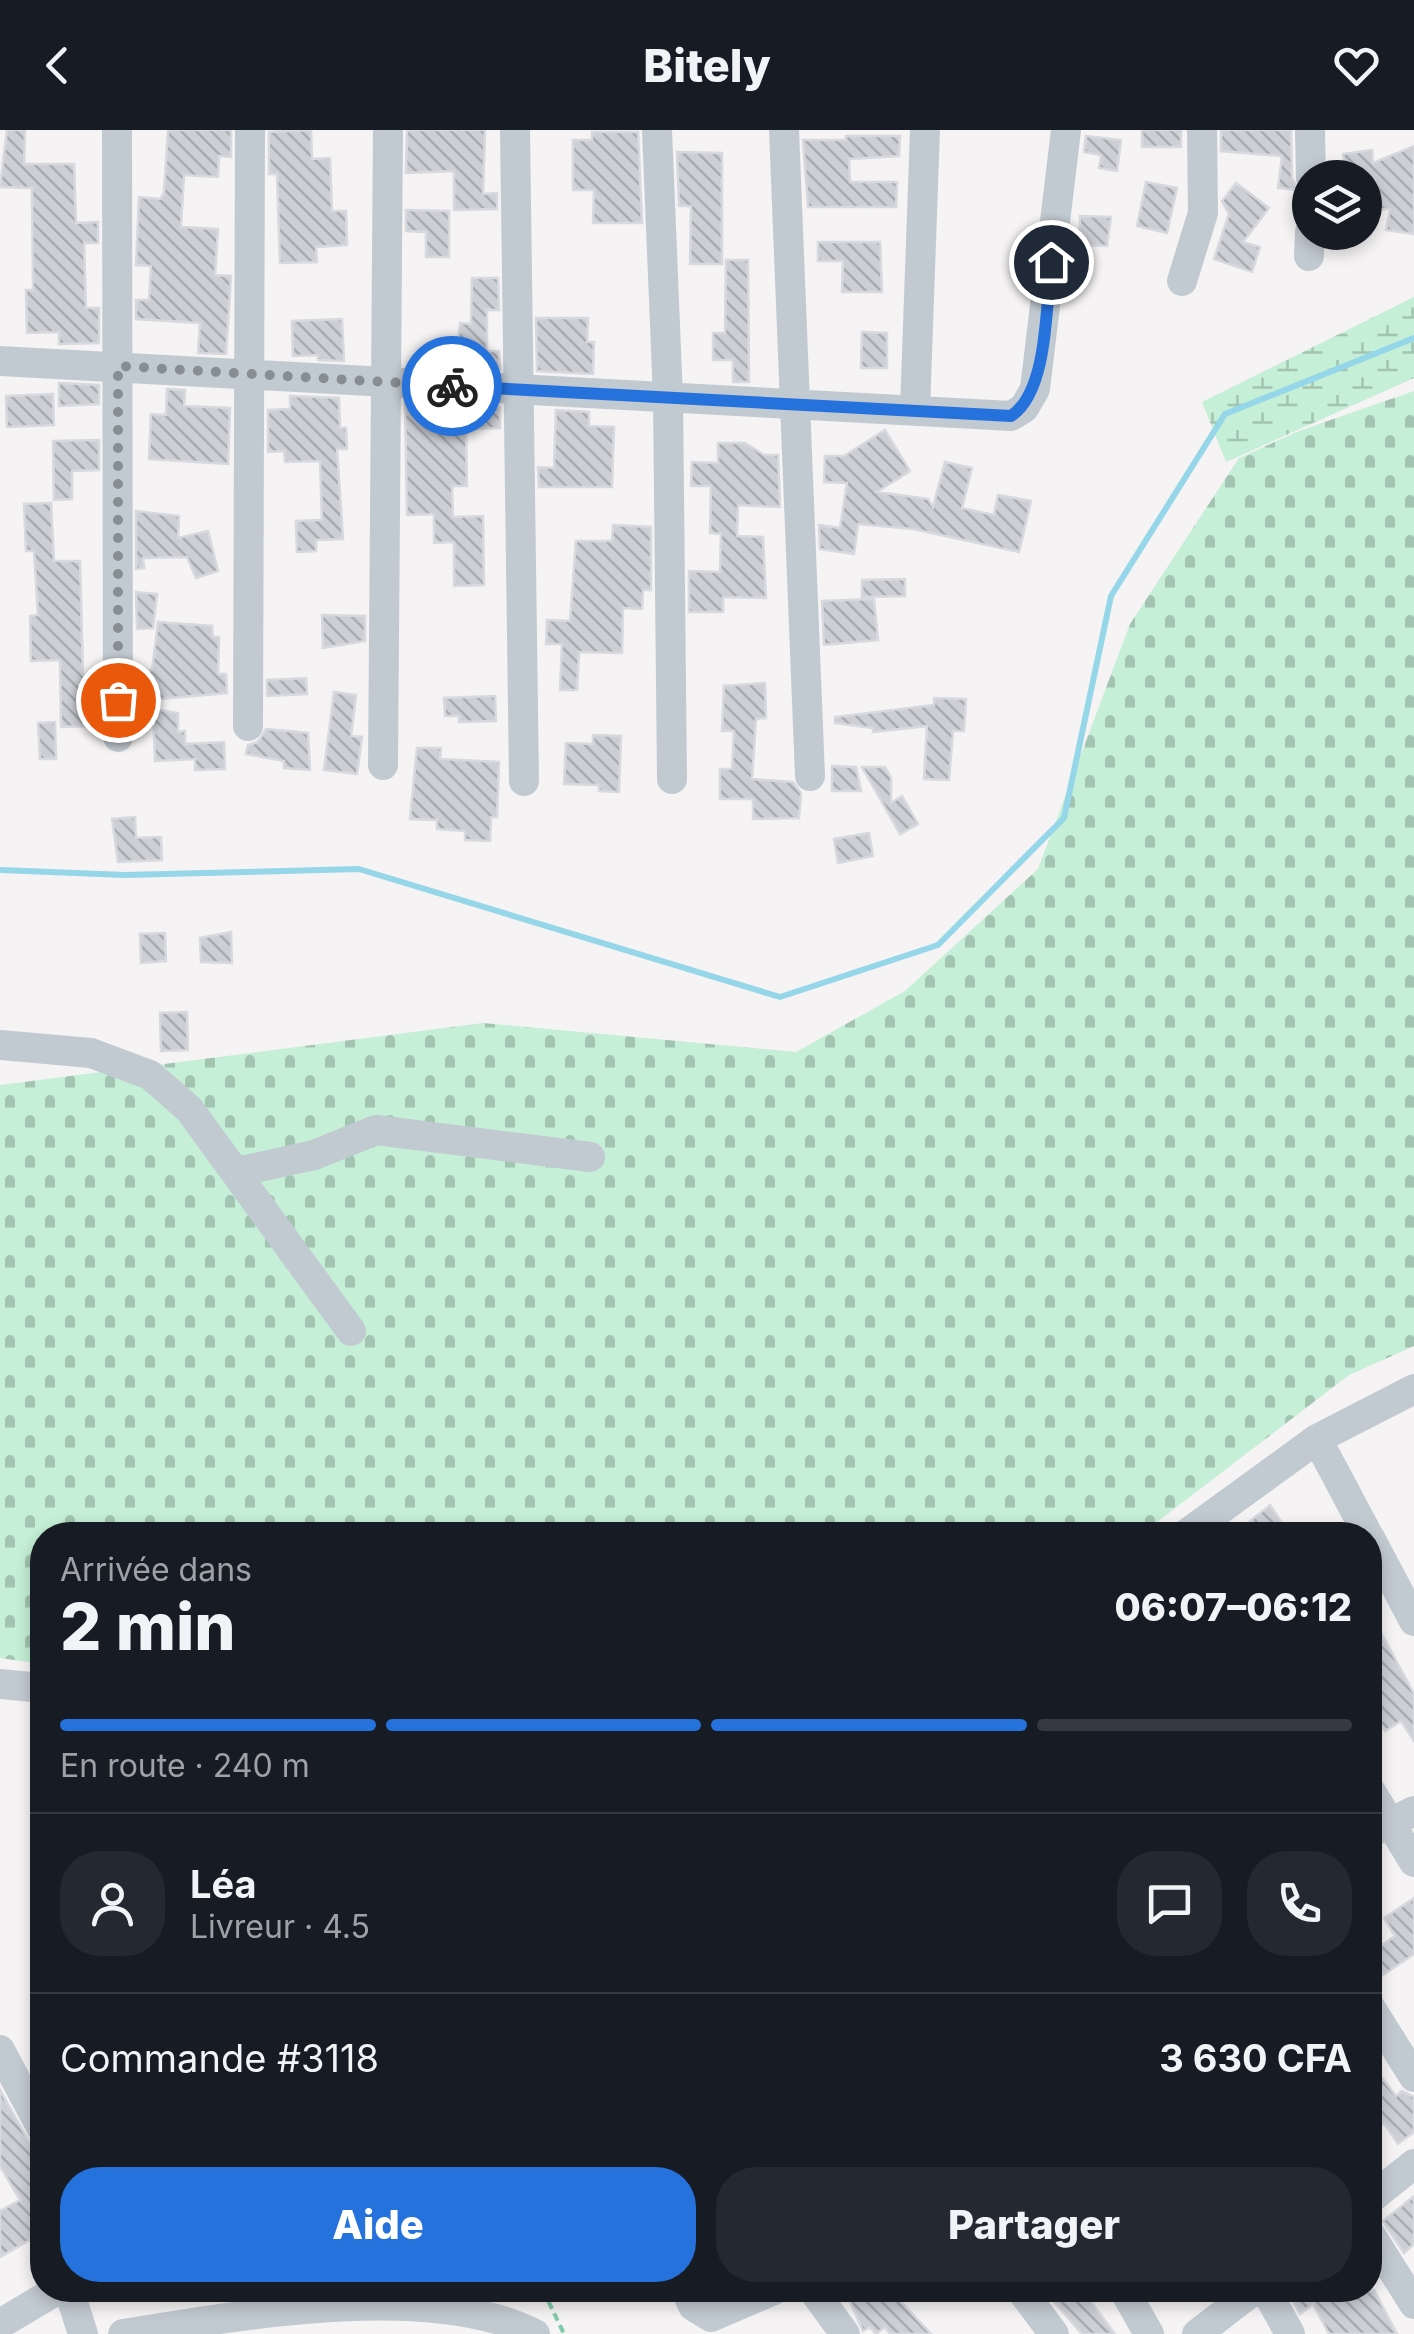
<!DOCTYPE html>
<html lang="fr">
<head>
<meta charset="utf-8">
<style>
  :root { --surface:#171b24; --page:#242831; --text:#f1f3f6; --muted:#9ea1a6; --line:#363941; --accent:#2572dd }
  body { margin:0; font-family:Inter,sans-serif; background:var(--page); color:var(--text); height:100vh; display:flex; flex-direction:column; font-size:38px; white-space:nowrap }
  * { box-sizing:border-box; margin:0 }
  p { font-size:32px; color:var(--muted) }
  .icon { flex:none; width:55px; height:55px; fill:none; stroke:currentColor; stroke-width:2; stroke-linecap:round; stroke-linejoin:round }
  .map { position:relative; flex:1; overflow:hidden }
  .drawer { position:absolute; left:30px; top:1392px; width:1352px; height:780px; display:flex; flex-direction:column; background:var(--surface); border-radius:40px; box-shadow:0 5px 15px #0003 }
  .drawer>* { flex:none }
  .buttons { position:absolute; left:1292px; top:30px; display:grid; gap:20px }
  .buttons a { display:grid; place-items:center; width:90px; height:90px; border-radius:50%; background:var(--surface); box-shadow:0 5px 15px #0003; font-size:50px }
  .pin { position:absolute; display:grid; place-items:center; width:85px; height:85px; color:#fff; margin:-42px; border:5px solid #fff; border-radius:50%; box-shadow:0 2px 10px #0007 }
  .courier { position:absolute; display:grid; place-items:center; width:100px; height:100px; margin:-50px; border:8px solid #2572dd; border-radius:50%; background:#fff; color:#222; box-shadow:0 2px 12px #0007 }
  .headline em { font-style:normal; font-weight:800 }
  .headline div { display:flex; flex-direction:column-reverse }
  .headline { display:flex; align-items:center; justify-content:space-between; height:170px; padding:0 30px }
  h1 { font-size:65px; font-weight:800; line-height:75px }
  .bar { display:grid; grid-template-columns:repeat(4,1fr); gap:15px 10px; align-content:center; height:120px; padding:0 30px }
  .bar i { height:12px; border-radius:8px; background:var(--line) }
  .bar .selected { background:var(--accent) }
  .bar p { grid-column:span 4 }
  .line { display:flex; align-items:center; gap:25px; padding:0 30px; border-top:2px solid var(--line) }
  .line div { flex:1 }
  .round { display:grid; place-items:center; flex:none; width:105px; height:105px; border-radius:40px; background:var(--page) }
  .button { display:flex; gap:20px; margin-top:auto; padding:20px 30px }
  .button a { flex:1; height:115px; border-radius:40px; background:var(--accent); color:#fff; font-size:40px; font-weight:800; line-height:115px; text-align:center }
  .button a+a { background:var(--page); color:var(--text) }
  header { display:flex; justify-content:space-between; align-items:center; height:130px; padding:0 30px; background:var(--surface); font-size:45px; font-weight:800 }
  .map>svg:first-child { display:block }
  .wetland { fill:url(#wetland-marsh) }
  .cemetery { fill:url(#cemetery-stones) }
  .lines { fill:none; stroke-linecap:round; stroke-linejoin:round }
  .stream { stroke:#95d6e9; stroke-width:6 }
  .building { fill:url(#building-back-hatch); stroke:#d7d9de; stroke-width:2.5 }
  .path { stroke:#7ecba7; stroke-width:4; stroke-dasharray:8 5; stroke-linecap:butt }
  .minor { stroke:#c2cad1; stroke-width:30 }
  .done { stroke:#868d93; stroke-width:10; stroke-dasharray:0 18 }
  .route { stroke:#2572dd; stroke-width:12 }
</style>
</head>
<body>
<header><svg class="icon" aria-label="back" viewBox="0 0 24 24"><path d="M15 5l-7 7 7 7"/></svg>Bitely<svg class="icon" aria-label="heart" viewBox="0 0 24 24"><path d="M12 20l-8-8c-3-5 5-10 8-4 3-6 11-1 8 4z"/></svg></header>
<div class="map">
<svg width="1414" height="2204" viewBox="0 0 1414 2204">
  <defs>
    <pattern id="wetland-marsh" width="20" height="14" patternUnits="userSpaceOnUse" patternTransform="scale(2.5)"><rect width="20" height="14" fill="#c5efd6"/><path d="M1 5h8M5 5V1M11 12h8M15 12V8" fill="none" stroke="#a2c4b1"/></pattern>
    <pattern id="cemetery-stones" width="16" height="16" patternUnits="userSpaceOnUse" patternTransform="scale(2.5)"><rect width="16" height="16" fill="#c5efd6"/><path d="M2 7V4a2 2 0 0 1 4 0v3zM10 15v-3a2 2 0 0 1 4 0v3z" fill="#a2c4b1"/></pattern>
    <pattern id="building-back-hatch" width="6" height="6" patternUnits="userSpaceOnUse" patternTransform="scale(2.5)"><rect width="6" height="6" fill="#cdcfd5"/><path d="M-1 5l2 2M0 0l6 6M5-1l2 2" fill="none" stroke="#a8abb0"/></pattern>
  </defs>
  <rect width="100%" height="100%" fill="#f5f3f3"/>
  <path class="wetland" d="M 1414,167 L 1414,248 L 1226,332 L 1202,272 Z"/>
  <path class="cemetery" d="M 1414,261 L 1414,1216 L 1349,1245 L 1140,1405 L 42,1405 L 42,1534 L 0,1528 L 0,955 L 483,893 L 796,922 L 905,861 L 1038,739 L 1130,494 L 1239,328 L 1299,301 Z"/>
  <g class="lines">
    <path class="stream" d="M 0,740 L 125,745 L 359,739 L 780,867 L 938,815 L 1064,688 L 1111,466 L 1225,284 L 1414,208"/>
  </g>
  <path class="building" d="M 7,0 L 25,0 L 24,34 L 74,34 L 76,93 L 98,92 L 98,113 L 84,113 L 86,178 L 99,178 L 99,213 L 59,214 L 59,202 L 27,203 L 26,160 L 33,160 L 32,58 L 0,57 Z
    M 168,0 L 231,0 L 231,27 L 219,26 L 218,47 L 184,45 L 181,97 L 218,99 L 215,145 L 231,146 L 226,224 L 198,223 L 200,193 L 136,189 L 136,170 L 149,170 L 151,136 L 136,135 L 139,67 L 160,69 L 164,63 Z
    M 311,0 L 312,29 L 330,28 L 332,81 L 346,81 L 347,115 L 316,117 L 317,132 L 280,133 L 277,44 L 269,44 L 269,2 Z
    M 407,0 L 485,0 L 483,64 L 497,63 L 497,79 L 454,80 L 454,41 L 406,43 Z
    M 1142,0 L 1181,0 L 1181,17 L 1142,17 Z
    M 1221,0 L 1291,0 L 1292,48 L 1298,60 L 1278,58 L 1282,26 L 1221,21 Z
    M 592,2 L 638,2 L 642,93 L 593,93 L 594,60 L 573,60 L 573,10 L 592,10 Z
    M 846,6 L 900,6 L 899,26 L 849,29 L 850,52 L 897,52 L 896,77 L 808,77 L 803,10 L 846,10 Z
    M 1086,6 L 1121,10 L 1117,41 L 1099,38 L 1101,25 L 1084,22 Z
    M 1414,16 L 1414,104 L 1386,100 L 1390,79 L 1365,80 L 1365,48 L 1346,48 L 1343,24 L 1372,20 L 1373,33 Z
    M 677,22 L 722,23 L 722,134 L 690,134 L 691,76 L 679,76 Z
    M 1146,52 L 1177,58 L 1167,103 L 1137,96 Z
    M 1236,53 L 1269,78 L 1243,112 L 1260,117 L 1252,142 L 1214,129 L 1229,84 L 1222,71 Z
    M 406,80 L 449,81 L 449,127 L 426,127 L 426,102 L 406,101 Z
    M 1080,86 L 1111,87 L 1107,116 L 1079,115 Z
    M 818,112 L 880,112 L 882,162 L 842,162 L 843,131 L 818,131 Z
    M 726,130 L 748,130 L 749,252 L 733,252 L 733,230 L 713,230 L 713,203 L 725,203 Z
    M 472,148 L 498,148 L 499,180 L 487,180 L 487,221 L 499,221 L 500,239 L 455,237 L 460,193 L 471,194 Z
    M 536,188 L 588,188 L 587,212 L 594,212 L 593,244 L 537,241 Z
    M 342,189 L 344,231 L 318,230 L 318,225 L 293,226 L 292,191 Z
    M 862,202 L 887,203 L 887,238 L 861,238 Z
    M 59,253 L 99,255 L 99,274 L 59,276 Z
    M 167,259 L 185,260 L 184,276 L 230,278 L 228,334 L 149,329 L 151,284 L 166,285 Z
    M 53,264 L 54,295 L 7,297 L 6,266 Z
    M 290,266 L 339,268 L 340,298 L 346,298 L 347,319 L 337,319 L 343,409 L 316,410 L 316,421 L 297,422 L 296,391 L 322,390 L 320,331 L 285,332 L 284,321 L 268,322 L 268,280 L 290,279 Z
    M 405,272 L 500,277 L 500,298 L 466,299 L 467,356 L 452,356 L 453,387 L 483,386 L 484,455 L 454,456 L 454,412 L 434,413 L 434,384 L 407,385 Z
    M 556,280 L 589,282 L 589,296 L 614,297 L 612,357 L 539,357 L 538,337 L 554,338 Z
    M 885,300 L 910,341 L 877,362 L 928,369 L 933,377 L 945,332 L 972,338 L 962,378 L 994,385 L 998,365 L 1031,371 L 1019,422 L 913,399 L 858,394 L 854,424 L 820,419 L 819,395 L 840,398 L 847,353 L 824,352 L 825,326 L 844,326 Z
    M 99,310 L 99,340 L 72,341 L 72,369 L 54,370 L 53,311 Z
    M 718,313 L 745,313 L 764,325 L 778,325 L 780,377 L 738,375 L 737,406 L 763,407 L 766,468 L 723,467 L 723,482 L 689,482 L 689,441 L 720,442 L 721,404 L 710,403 L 711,356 L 691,356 L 692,332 L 718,333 Z
    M 51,373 L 54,431 L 80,431 L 83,545 L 99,548 L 99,596 L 61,597 L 60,530 L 31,531 L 30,486 L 38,485 L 34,421 L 26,421 L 24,374 Z
    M 136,381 L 179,386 L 178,408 L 208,401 L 218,441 L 196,448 L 187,427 L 143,428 L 144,438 L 136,439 Z
    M 613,395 L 651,397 L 651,460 L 643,460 L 642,479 L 623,478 L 622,523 L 579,522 L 577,560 L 560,560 L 562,514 L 546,514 L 547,490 L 570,491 L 576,411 L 612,411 Z
    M 905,449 L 905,466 L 862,467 L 862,450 Z
    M 136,462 L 157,464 L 153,498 L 137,499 Z
    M 874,469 L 878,510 L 824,515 L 822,471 Z
    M 322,485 L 365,486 L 365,511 L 323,518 Z
    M 158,492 L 212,496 L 213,507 L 219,507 L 218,544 L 226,544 L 227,563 L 138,571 L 137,541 L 152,540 Z
    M 306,548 L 307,564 L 267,566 L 267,550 Z
    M 765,553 L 766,588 L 756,589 L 752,649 L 793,652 L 801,663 L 799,688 L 753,689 L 753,669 L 720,669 L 720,639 L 732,639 L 734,601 L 722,601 L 724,556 Z
    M 334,562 L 356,565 L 351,606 L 362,607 L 357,644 L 324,640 Z
    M 495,566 L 496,591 L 459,592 L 459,586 L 445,586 L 444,568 Z
    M 934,568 L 966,569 L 964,601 L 953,601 L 949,650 L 924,649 L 927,596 L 873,602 L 873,598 L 835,593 L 835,587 L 934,575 Z
    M 153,579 L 178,583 L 178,602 L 185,601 L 185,614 L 224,612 L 225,639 L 195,640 L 195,629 L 155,631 Z
    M 55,592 L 56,629 L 40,629 L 38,593 Z
    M 266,599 L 308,603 L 310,640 L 284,638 L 284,631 L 246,624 L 248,615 L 258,612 Z
    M 593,605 L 621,606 L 619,662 L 599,661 L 599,655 L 564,654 L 566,613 L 593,614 Z
    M 417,618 L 441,618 L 440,629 L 499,632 L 497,687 L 491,687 L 490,711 L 465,710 L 465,701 L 437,699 L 437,690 L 410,689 Z
    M 832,636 L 856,637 L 861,661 L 832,661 Z
    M 862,637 L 885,637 L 891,648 L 891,673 L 902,666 L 918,694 L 900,704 Z
    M 135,687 L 136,708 L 161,707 L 162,730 L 118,732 L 112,689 Z
    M 869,703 L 873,726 L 838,733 L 834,709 Z
    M 231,802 L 232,833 L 201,832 L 200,808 Z
    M 165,803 L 166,831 L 141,833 L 140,804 Z
    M 187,882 L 188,920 L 161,921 L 160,883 Z
    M 1270,1375 L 1290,1405 L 1233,1405 Z
    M 1370,1482 L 1414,1564 L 1414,1611 L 1401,1591 L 1385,1601 L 1370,1579 L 1370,1566 L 1382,1558 L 1370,1536 Z
    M 1414,1768 L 1414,1824 L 1370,1854 L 1370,1823 L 1395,1806 L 1384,1788 Z
    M 1370,1932 L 1396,1966 L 1402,1961 L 1414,1967 L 1414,2002 L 1398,2014 L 1384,1993 L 1370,2005 Z
    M 0,1960 L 42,2035 L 42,2128 L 30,2110 L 0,2127 L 0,2081 L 20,2070 L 0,2036 Z
    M 1414,2066 L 1414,2114 L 1404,2123 L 1383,2091 Z
    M 845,2160 L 890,2160 L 931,2204 L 890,2204 L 885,2197 L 876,2204 L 870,2197 L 863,2201 Z
    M 1044,2160 L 1105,2160 L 1091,2172 L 1115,2204 L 1082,2204 Z
    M 1287,2160 L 1374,2160 L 1397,2204 L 1329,2204 L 1313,2174 L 1300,2184 Z"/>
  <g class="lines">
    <path class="path" d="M 543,2160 L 564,2204"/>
    <path class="minor" d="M 117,0 L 118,607
      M 515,0 L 524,651
      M 657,0 L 668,268 L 672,649
      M 784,0 L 810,646
      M 1310,0 L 1311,48
      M 1309,126 L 1310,102
      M 1182,151 L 1203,83 L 1202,0
      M 0,231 L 1011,286 L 1024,278 L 1035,259 L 1066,0
      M 915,280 L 925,0
      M 248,596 L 250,0
      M 383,635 L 388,0
      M 0,915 L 91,923 L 150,945 L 189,979 L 351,1201
      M 237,1042 L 314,1025 L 376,1000 L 590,1027
      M 1317,1309 L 1368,1405
      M 1185,1405 L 1317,1309 L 1414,1259
      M 1370,1408 L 1414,1491
      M 0,1554 L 42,1558
      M 1370,1660 L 1414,1732
      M 1370,1703 L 1414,1681
      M 1370,1877 L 1414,1947
      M 0,1920 L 42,1999
      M 1370,2069 L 1414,2034
      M 1370,2104 L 1414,2174
      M 69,2160 L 83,2204
      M 686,2160 L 693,2176 L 711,2187 L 774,2160
      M 813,2160 L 845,2204
      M 1021,2160 L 1054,2204
      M 1124,2160 L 1149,2204
      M 1266,2160 L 1290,2204
      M 0,2194 L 57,2160
      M 123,2204 C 237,2186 429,2150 535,2204
      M 1197,2204 L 1254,2160"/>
  </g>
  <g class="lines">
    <path class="done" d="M 118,570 L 118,236 L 452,256"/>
    <path class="route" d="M 452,256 L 1011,286 C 1048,262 1046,176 1051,132"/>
  </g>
</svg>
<div class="buttons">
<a><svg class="icon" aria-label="layers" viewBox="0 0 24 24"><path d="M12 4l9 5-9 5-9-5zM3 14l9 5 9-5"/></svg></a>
</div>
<div class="pin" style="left:118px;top:570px;background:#ea580c"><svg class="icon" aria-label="bag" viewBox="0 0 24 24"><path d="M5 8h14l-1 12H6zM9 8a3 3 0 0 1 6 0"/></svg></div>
<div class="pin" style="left:1051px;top:132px;background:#1f2937"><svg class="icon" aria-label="home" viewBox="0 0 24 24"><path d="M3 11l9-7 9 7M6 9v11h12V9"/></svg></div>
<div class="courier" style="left:452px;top:256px"><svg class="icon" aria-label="bike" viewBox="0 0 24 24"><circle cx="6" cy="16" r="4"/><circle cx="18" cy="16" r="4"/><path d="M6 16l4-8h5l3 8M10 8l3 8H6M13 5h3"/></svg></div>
<section class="drawer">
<div class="headline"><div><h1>2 min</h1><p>Arrivée dans</p></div><em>06:07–06:12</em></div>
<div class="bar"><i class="selected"></i><i class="selected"></i><i class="selected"></i><i></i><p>En route · 240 m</p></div>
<div class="line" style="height:180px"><a class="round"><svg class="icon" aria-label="person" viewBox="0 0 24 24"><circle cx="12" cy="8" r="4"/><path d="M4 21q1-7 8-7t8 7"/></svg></a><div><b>Léa</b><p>Livreur · 4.5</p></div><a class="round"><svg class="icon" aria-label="chat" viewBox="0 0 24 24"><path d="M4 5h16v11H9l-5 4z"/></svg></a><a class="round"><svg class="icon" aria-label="phone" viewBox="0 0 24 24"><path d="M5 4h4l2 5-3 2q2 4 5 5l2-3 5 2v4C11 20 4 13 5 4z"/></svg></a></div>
<div class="line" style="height:130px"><div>Commande #3118</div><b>3 630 CFA</b></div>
<div class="button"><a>Aide</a><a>Partager</a></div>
</section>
</div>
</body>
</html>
